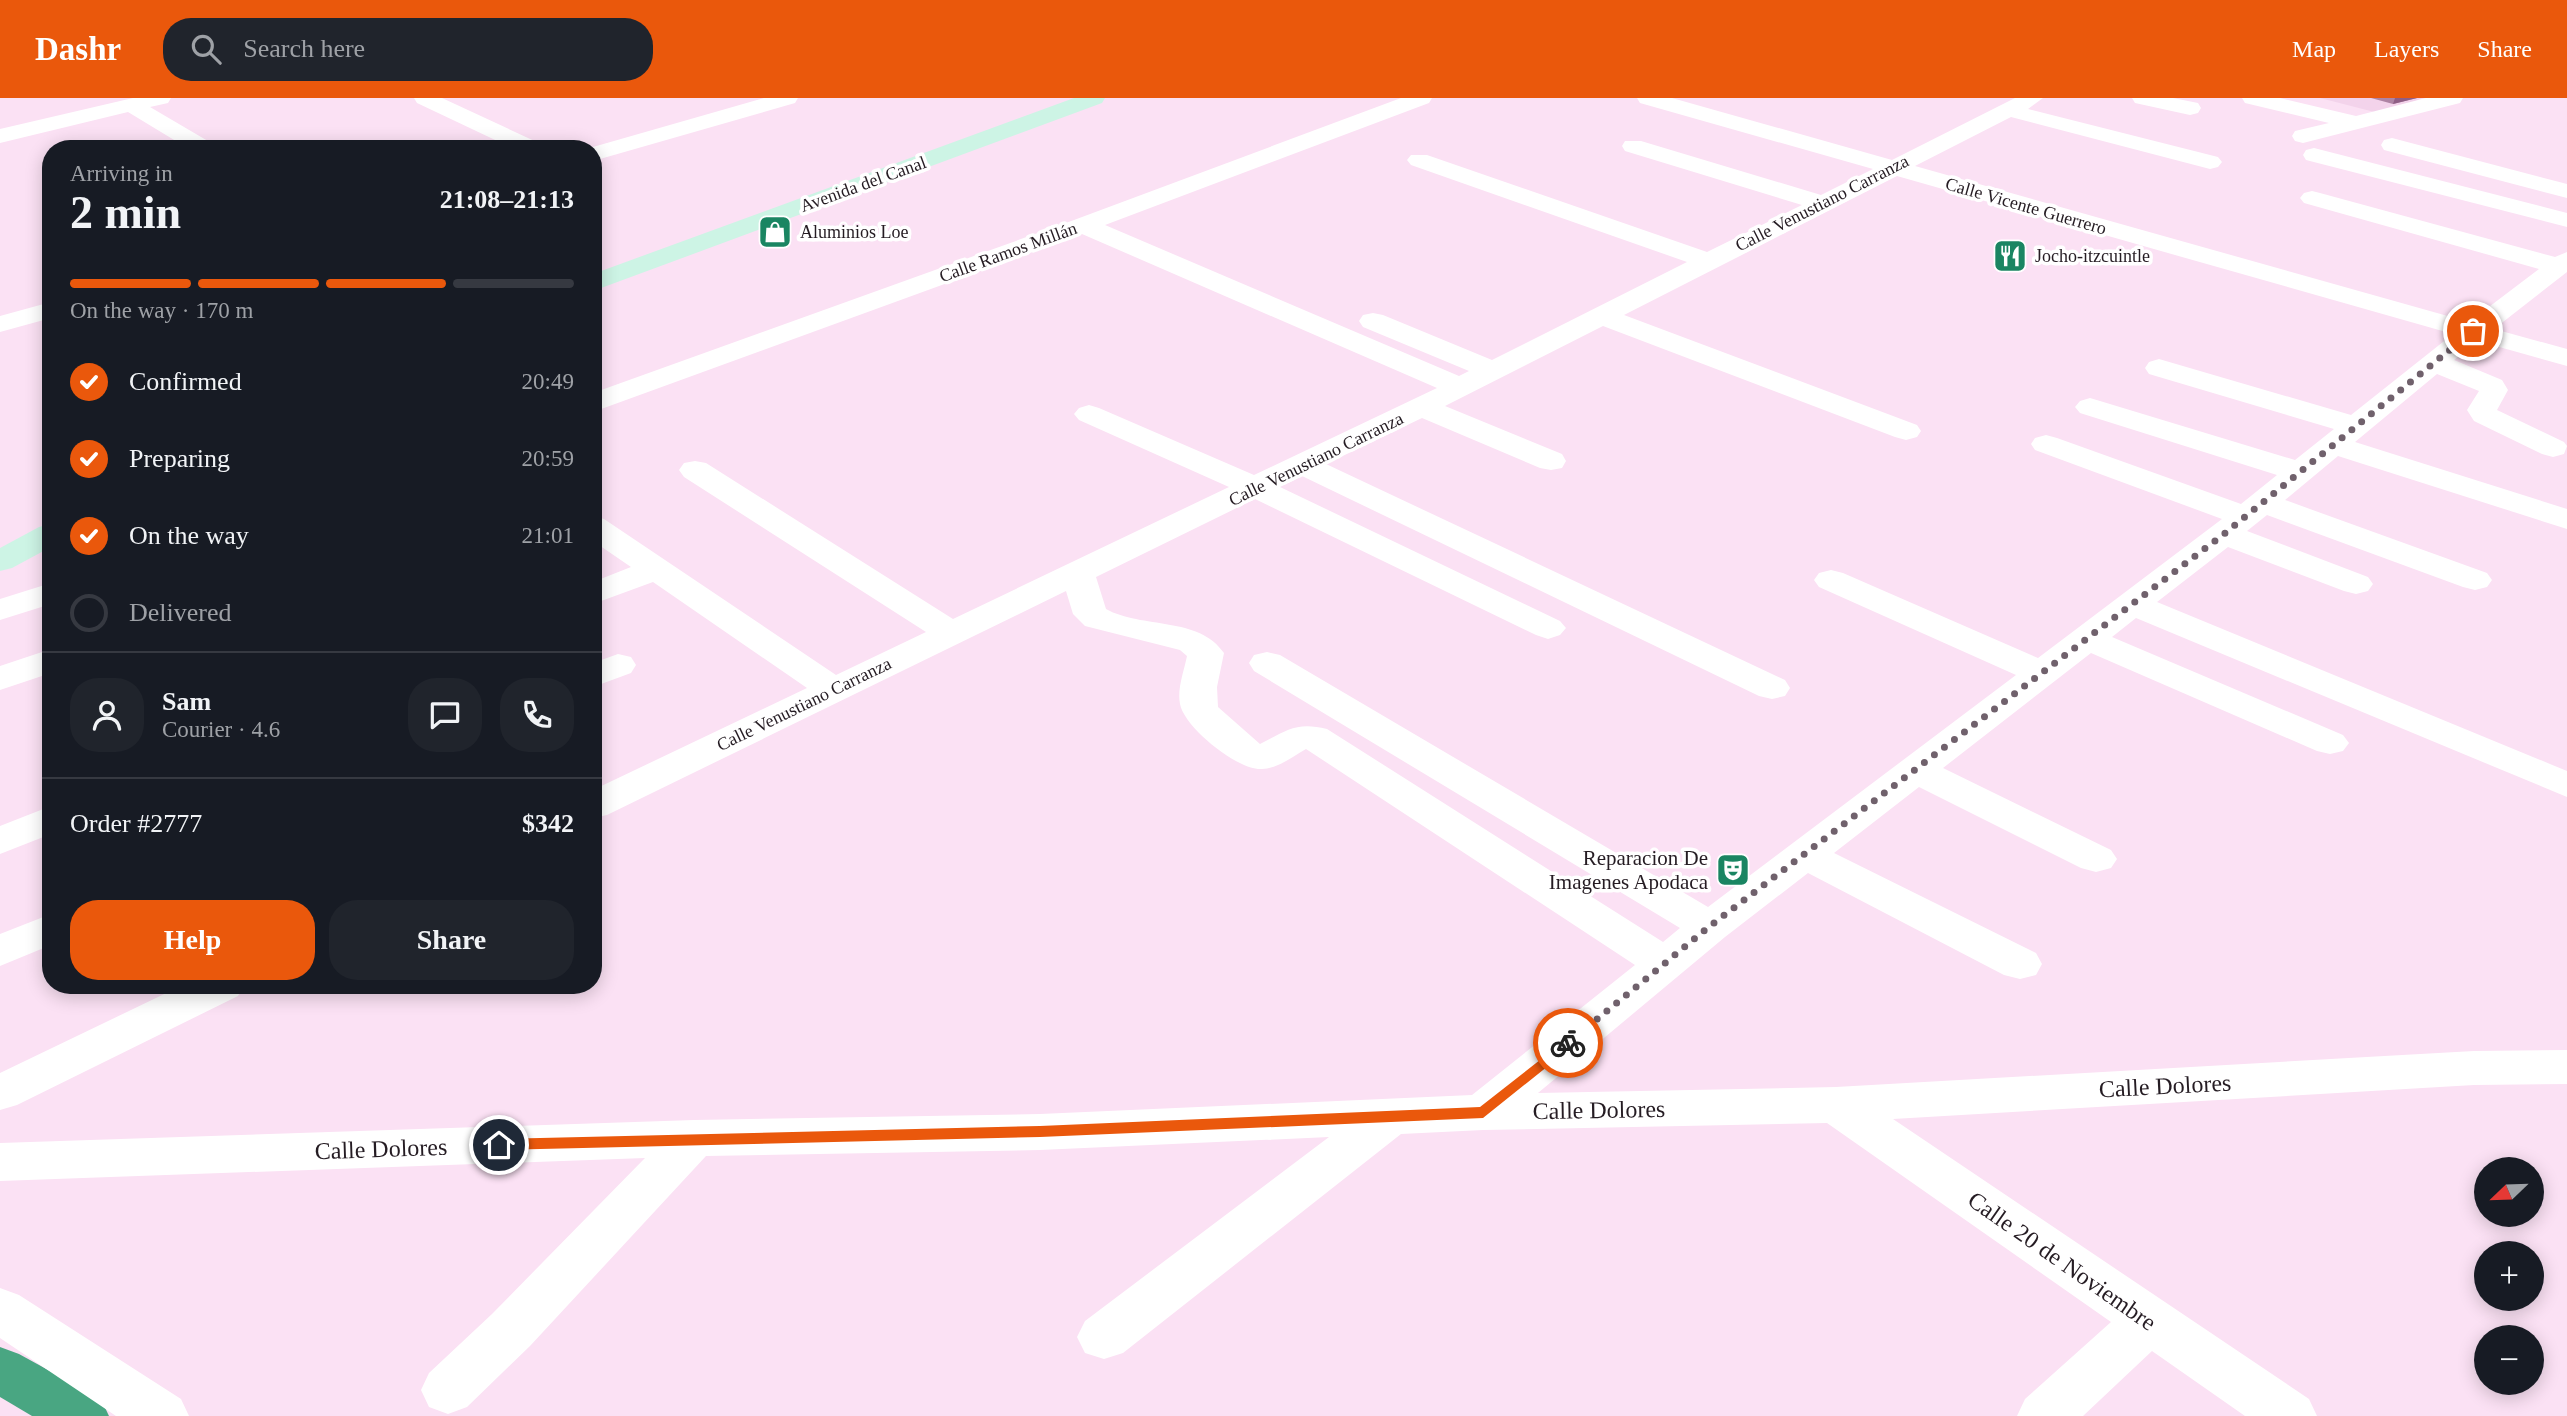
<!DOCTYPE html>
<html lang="en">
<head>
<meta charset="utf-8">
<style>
  :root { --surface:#171b24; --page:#20242c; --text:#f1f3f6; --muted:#9ea1a6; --line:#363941; --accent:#ea580c }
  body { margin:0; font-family:"Times New Roman",serif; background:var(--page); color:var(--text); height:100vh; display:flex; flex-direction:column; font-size:26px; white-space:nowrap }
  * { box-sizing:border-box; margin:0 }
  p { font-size:23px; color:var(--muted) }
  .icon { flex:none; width:38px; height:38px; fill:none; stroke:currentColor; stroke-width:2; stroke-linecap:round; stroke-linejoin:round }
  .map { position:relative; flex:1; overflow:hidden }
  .details { position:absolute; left:42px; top:42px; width:560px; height:854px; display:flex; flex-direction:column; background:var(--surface); border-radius:28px; box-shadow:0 4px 18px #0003 }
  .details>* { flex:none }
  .needle { width:46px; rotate:247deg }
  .tools { position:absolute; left:2474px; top:1059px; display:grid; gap:14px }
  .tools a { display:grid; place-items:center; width:70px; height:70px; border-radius:50%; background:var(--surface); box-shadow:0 4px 18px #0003; font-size:35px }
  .pin { position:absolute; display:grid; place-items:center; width:60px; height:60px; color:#fff; margin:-30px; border:4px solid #fff; border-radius:50%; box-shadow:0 2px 7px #0007 }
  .courier { position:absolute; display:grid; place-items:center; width:70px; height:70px; margin:-35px; border:5px solid #ea580c; border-radius:50%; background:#fff; color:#222; box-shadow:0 2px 9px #0007 }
  .headline em { font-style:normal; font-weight:800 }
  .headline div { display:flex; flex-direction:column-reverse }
  .headline { display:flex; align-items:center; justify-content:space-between; height:119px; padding:0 28px }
  h1 { font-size:46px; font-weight:800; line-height:52px }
  .bar { display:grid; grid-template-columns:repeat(4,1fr); gap:10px 7px; align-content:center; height:84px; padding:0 28px }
  .bar i { height:9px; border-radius:5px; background:var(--line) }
  .bar .selected { background:var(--accent) }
  .bar p { grid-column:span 4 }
  .line { display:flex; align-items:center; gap:18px; padding:0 28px; border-top:2px solid var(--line) }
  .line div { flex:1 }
  .round { display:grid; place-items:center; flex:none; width:74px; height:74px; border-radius:28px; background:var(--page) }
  ol { padding:0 28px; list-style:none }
  li { display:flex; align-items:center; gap:21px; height:77px }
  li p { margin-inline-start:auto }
  li .icon { padding:7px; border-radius:50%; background:var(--accent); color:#fff; stroke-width:4 }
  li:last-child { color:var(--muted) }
  li i { width:38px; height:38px; border:4px solid var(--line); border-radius:50% }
  .button { display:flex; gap:14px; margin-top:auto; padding:14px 28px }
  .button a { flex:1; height:80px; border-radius:28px; background:var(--accent); color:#fff; font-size:28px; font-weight:800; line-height:80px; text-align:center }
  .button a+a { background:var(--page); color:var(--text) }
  header { display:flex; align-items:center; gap:42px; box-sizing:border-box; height:98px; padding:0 35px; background:var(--accent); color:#fff }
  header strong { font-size:33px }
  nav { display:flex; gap:38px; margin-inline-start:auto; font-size:24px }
  .search { width:490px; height:63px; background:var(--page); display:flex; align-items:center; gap:18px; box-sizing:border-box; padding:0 24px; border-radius:28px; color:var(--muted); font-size:26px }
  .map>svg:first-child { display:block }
  .built { fill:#f3d3eb }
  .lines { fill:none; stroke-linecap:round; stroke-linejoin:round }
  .canal { fill:#49a682; fill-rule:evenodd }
  .street { fill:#fff; fill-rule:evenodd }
  .secondary { fill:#cdf4e5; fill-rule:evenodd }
  .wall { fill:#ae84a4 }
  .shaded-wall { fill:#8f5e85 }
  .route { fill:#ea580c }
  .done { stroke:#70616c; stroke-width:7; stroke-dasharray:0 12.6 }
  .labels { text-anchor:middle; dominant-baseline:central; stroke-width:7; stroke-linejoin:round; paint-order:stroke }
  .far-street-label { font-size:18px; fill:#251c23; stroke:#fff }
  .far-poi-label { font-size:18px; fill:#251c23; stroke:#fff; text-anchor:start }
  .poi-label { font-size:21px; fill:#251c23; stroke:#fff; text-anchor:end }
  .near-street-label { font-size:24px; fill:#251c23; stroke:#fff }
</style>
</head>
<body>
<header>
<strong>Dashr</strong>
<div class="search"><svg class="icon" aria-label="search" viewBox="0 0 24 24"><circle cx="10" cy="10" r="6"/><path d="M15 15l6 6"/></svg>Search here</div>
<nav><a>Map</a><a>Layers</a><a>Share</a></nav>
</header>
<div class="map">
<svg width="2567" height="1318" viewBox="0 0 2567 1318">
  <rect width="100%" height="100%" fill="#fbe1f4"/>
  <path class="built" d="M 2320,0 L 2422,0 L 2386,17 Z"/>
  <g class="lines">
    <path class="canal" d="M 0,1249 L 19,1256 L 101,1301 L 109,1318 L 32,1318 L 0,1299 Z"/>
    <path class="street" d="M 133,0 L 171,0 L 168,5 L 150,9 L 213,46 L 216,51 L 189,51 L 128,14 L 0,45 L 0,31 Z
      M 414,0 L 442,0 L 541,46 L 544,51 L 514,51 L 417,5 Z
      M 764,0 L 798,0 L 795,5 L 593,63 L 593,51 L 586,51 Z
      M 1401,0 L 1432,0 L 1429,5 L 1105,127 L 1459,278 L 1469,273 L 1363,229 L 1359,223 L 1363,217 L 1373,215 L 1383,217 L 1492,262 L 1687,164 L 1411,67 L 1407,62 L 1411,57 L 1427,57 L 1707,154 L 1802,107 L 1625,53 L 1622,48 L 1625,43 L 1641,43 L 1821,97 L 1873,71 L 1640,5 L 1637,0 L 1672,0 L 1892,62 L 2015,0 L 2043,0 L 2028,11 L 2218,59 L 2222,64 L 2218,69 L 2210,71 L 2011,19 L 1915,68 L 2469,224 L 2539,171 L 2304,105 L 2300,100 L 2304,95 L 2312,93 L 2320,95 L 2555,159 L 2567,154 L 2567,174 L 2494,231 L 2567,251 L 2567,268 L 2478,243 L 2454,262 L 2502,282 L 2508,292 L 2497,312 L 2564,344 L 2567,348 L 2564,356 L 2553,359 L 2542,356 L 2474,323 L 2467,312 L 2479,293 L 2437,276 L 2355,344 L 2567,411 L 2567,431 L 2338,358 L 2285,402 L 2487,475 L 2492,482 L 2487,489 L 2475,492 L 2463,489 L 2267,417 L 2247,433 L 2368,479 L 2373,486 L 2368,493 L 2356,496 L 2344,493 L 2228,449 L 2157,504 L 2567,673 L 2567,699 L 2136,520 L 2112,539 L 2343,637 L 2349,645 L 2343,653 L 2330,656 L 2317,653 L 2091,555 L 1943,670 L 2111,752 L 2117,761 L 2111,770 L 2096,774 L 2081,770 L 1919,689 L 1834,755 L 2036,855 L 2042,866 L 2036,877 L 2020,881 L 2004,877 L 1808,775 L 1725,839 L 1538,995 L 1836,989 L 2474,953 L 2567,952 L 2567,986 L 2474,987 L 1893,1021 L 2309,1301 L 2317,1318 L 2245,1318 L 2152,1253 L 2083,1318 L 2017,1318 L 2025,1301 L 2111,1224 L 1827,1025 L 1483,1032 L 1401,1036 L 1123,1255 L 1104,1261 L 1085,1255 L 1077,1239 L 1085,1223 L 1329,1039 L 1040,1052 L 706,1058 L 530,1248 L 467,1309 L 448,1316 L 429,1309 L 421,1292 L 429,1275 L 492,1216 L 645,1060 L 0,1083 L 0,1045 L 694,1022 L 1040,1016 L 1472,997 L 1635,867 L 1306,651 C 1292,659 1279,670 1262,671 C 1238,673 1184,629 1180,606 C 1177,591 1184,573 1187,558 L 1180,552 L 1085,528 L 1073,516 L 1066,493 L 607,717 L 593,720 L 593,692 L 807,590 L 653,484 L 593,506 L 593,484 L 631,469 L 593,443 L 593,418 L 604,421 L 836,577 L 926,534 L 684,379 L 679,372 L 684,365 L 695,363 L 706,365 L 953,521 L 1229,389 L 1079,322 L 1074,316 L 1079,310 L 1089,307 L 1099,310 L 1254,377 L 1437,290 L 1082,136 L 593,314 L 593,295 L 1074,122 ZM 1897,78 L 2453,236 L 2351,317 L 2159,261 L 2149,264 L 2145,270 L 2149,276 L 2334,331 L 2295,362 L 2100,303 L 2090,300 L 2080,303 L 2075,309 L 2080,315 L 2277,377 L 2241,406 L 2057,340 L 2046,337 L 2035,340 L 2031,346 L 2035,352 L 2222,421 L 2038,560 L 1843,475 L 1831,472 L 1819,475 L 1814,482 L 1819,489 L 2016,577 L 1708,809 L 1280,557 L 1267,554 L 1254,557 L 1249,565 L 1254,573 L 1680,830 L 1663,844 L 1327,631 C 1296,623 1286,633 1260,646 L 1218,609 L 1217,589 L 1224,555 C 1199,518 1142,531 1106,511 L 1096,479 L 1255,401 L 1536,537 L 1548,541 L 1560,537 L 1566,530 L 1560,523 L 1280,389 L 1302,378 L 1759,598 L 1772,601 L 1785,598 L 1790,590 L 1785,582 L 1326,366 L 1422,320 L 1540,370 L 1551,372 L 1562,370 L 1566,363 L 1562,356 L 1445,308 L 1603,228 L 1895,339 L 1906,342 L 1917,339 L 1921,333 L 1917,327 L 1624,217 Z
      M 2132,0 L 2173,0 L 2198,5 L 2201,10 L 2198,15 L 2190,17 L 2135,5 Z
      M 2242,0 L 2280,0 L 2356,18 L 2426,0 L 2463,0 L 2460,5 L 2303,45 L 2295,43 L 2292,38 L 2295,33 L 2329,25 L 2245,5 Z
      M 2392,40 L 2567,86 L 2567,100 L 2384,52 L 2381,47 L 2384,42 Z
      M 2314,50 L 2567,115 L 2567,129 L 2306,62 L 2303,57 L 2306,52 Z
      M 51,204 L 51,220 L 0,234 L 0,218 Z
      M 51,485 L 51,506 L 0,522 L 0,501 Z
      M 51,551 L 51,575 L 0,592 L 0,568 Z
      M 618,556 L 631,559 L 636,567 L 631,575 L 593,589 L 593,565 Z
      M 51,708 L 51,736 L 0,756 L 0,728 Z
      M 51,816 L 51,847 L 0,868 L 0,836 Z
      M 183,887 L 244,887 L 238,898 L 17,1007 L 0,1012 L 0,975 Z
      M 0,1190 L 19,1197 L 181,1301 L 189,1318 L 116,1318 L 0,1240 Z"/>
    <path class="secondary" d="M 1074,0 L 1105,0 L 1102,5 L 593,193 L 593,176 Z
      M 51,426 L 51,449 L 12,470 L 0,473 L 0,450 L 39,429 Z"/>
  </g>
  <path class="wall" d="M 2371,0 L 2417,0 L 2393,6 Z"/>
  <path class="shaded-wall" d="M 2395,0 L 2417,0 L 2393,6 Z"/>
  <path class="route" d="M 1568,940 L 1573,941 L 1573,948 L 1483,1020 L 1040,1039 L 499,1052 L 492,1047 L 499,1041 L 1040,1028 L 1480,1009 Z"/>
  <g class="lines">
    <path class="done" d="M 1568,945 L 1710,828 L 2224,436 L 2473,233"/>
  </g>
  <defs>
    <symbol id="shop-square" viewBox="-11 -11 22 22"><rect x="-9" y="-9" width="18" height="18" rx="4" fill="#1a8562" stroke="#fff"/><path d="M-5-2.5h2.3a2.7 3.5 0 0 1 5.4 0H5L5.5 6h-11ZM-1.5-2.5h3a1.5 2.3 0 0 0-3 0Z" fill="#fff"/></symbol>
    <symbol id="restaurant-square" viewBox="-11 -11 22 22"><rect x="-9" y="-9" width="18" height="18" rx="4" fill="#1a8562" stroke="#fff"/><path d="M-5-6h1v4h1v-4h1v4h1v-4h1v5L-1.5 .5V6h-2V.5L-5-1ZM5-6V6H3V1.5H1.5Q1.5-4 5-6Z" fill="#fff"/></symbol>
    <symbol id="theatre-square" viewBox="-11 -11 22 22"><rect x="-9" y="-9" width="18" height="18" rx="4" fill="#1a8562" stroke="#fff"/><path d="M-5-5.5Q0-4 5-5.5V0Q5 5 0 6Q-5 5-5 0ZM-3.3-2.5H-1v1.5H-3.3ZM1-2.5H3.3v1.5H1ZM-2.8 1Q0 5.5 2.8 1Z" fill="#fff"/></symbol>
  </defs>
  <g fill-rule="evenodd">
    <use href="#shop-square" x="756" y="115" width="38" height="38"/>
    <use href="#restaurant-square" x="1991" y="139" width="38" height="38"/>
    <use href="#theatre-square" x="1714" y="753" width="38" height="38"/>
  </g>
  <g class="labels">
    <g class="far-street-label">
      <text transform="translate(863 86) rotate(-20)">Avenida del Canal</text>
      <text transform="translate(1822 105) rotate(-27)">Calle Venustiano Carranza</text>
      <text transform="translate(2026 108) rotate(16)">Calle Vicente Guerrero</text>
      <text transform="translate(1008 154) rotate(-20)">Calle Ramos Millán</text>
      <text transform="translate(1316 361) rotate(-26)">Calle Venustiano Carranza</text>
      <text transform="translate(804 606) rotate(-26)">Calle Venustiano Carranza</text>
    </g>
    <g class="far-poi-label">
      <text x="800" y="134">Aluminios Loe</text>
      <text x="2035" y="158">Jocho-itzcuintle</text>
    </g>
    <g class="poi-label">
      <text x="1708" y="760">Reparacion De<tspan x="1708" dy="24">Imagenes Apodaca</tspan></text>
    </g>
    <g class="near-street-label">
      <text transform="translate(2165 988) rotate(-3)">Calle Dolores</text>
      <text transform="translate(1599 1012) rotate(-1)">Calle Dolores</text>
      <text transform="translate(381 1051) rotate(-2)">Calle Dolores</text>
      <text transform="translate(2062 1163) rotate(35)">Calle 20 de Noviembre</text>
    </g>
  </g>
</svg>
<div class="tools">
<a><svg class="needle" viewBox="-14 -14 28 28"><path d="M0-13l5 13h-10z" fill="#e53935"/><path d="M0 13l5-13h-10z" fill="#9ea1a6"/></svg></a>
<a>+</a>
<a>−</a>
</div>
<div class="pin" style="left:2473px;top:233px;background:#ea580c"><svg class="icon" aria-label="bag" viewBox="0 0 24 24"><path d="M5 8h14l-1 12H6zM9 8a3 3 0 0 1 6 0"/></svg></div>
<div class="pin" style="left:499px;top:1047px;background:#1f2937"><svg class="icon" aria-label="home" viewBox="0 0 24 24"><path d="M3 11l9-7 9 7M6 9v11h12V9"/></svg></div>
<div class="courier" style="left:1568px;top:945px"><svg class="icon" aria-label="bike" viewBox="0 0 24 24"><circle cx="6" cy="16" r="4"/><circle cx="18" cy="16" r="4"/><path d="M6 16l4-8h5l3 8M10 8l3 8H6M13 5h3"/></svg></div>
<section class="details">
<div class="headline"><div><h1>2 min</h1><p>Arriving in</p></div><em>21:08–21:13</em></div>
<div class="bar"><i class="selected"></i><i class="selected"></i><i class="selected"></i><i></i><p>On the way · 170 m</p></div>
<ol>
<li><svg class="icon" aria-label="check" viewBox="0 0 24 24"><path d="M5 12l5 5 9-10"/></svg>Confirmed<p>20:49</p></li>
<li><svg class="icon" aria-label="check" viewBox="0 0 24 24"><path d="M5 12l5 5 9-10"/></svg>Preparing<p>20:59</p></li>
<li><svg class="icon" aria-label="check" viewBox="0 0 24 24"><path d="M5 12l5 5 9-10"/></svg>On the way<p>21:01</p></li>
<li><i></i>Delivered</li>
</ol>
<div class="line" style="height:126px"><a class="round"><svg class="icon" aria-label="person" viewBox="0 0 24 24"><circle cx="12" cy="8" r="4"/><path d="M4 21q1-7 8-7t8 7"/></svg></a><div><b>Sam</b><p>Courier · 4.6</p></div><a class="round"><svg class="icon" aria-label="chat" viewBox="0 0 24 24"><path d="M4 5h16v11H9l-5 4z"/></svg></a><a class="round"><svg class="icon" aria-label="phone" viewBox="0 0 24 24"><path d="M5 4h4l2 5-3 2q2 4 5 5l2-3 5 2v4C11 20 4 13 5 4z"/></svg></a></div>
<div class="line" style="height:91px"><div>Order #2777</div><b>$342</b></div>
<div class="button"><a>Help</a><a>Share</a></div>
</section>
</div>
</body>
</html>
